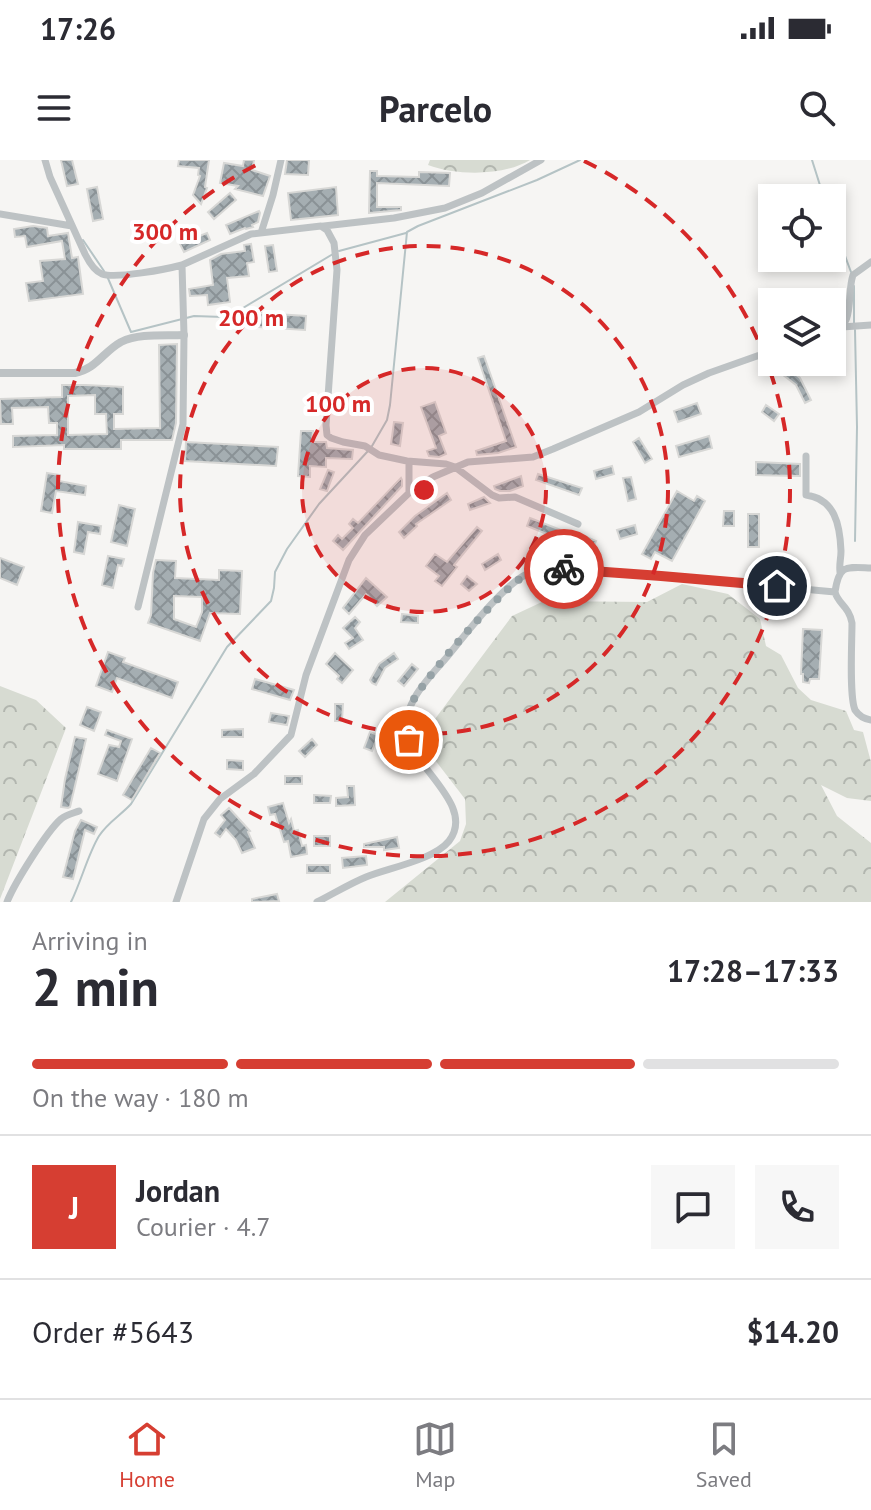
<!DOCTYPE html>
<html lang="en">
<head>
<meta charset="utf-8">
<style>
  :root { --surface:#fff; --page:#f7f7f7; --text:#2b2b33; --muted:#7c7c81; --line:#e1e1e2; --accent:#d63e32 }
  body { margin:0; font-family:"PT Sans",sans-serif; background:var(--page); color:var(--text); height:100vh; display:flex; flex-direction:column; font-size:30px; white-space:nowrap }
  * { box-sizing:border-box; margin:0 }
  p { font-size:26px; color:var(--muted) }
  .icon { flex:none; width:44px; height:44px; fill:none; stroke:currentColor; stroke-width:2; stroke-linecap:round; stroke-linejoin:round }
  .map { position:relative; height:742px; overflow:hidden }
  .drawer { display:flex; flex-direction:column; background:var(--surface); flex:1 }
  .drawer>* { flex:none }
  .controls { position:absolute; left:758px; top:24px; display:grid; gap:16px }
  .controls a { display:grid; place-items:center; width:88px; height:88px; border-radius:0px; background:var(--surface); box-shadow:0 4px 12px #0003; font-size:40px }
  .pin { position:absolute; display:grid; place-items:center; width:68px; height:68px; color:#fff; margin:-34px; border:4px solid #fff; border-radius:50%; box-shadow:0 2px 8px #0007 }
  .courier { position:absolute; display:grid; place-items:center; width:80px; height:80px; margin:-40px; border:6px solid #d63e32; border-radius:50%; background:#fff; color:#222; box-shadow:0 2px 10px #0007 }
  .summary em { font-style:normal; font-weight:600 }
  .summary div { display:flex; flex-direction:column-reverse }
  .summary { display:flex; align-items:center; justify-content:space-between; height:136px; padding:0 32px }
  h1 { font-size:52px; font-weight:600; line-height:60px }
  .bar { display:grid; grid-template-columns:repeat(4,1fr); gap:12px 8px; align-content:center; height:96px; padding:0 32px }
  .bar i { height:10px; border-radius:6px; background:var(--line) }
  .bar .active { background:var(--accent) }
  .bar p { grid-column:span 4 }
  .line { display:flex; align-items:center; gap:20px; padding:0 32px; border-top:2px solid var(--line) }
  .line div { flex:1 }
  .round { display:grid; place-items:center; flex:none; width:84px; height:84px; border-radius:0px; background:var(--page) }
  .status { display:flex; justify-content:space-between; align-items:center; height:56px; padding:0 40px; background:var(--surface); direction:ltr }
  .status svg { height:22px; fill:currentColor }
  header { display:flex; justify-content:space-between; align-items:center; height:104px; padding:0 32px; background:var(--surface); font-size:36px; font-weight:600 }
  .menu { display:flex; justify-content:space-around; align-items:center; height:112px; border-top:2px solid var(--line); background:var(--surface); font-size:22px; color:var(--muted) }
  .menu a { display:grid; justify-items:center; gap:4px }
  .menu .active { color:var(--accent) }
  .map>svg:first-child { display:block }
  .forest { fill:url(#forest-crowns) }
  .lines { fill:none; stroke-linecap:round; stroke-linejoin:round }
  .stream { stroke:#b5c3c5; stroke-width:2 }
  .building { fill:url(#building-cross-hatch); stroke:#d7d7d5; stroke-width:2; fill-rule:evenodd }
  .minor { stroke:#bdc2c4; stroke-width:7 }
  .tertiary { stroke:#bdc2c4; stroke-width:8 }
  .done { stroke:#96a2a6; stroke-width:8; stroke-dasharray:0 14.4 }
  .route { stroke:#d63e32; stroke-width:10 }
  .ring { fill:none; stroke:#d62828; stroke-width:4; stroke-dasharray:14 10 }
  .centre { fill:#d62828; stroke:#fff; stroke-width:4 }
  .ring-label { font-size:24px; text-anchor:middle; font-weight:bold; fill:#d62828; stroke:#fff; stroke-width:8; stroke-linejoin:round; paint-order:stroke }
</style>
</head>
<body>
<div class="status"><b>17:26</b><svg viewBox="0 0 49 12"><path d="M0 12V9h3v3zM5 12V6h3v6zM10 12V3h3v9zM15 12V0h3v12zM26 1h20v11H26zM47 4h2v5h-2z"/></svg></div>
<header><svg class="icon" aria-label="menu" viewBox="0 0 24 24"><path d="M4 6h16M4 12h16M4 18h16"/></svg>Parcelo<svg class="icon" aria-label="search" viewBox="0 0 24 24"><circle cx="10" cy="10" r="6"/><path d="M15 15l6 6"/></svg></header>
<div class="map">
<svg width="871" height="742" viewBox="0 0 871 742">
  <defs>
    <pattern id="forest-crowns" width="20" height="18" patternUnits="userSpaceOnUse" patternTransform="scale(2)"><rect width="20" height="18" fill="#d7dbd2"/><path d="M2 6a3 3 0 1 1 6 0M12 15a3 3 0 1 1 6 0" fill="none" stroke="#b2b6af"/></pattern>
    <pattern id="building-cross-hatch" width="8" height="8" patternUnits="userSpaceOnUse" patternTransform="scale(2)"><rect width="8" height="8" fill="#a5aeb2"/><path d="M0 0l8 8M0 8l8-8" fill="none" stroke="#8a9296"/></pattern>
  </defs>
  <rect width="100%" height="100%" fill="#f6f5f3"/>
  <path class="forest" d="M 430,0 L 530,0 C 504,16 457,16 428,5 Z
    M 682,424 L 728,434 L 760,459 L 766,486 L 781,495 L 798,528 L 811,540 L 846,551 L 854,570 L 863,572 L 871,602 L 871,641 L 847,638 L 821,625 L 837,656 L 871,683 L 871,742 L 385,742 L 460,681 L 466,664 L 465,639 L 435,600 L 435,559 L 512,456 L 544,441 L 647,442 Z
    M 0,526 L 36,540 L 66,568 L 0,739 Z"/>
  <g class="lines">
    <path class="stream" d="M 812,0 L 824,38
      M 832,61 L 851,112
      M 83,80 L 104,111
      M 339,91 L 406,73
      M 107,116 L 131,172 L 194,156 L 223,157 L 233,154 L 333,94
      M 854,126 L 854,163
      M 855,170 L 857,267 L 855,381
      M 372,286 L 387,260 L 390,245 L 407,72 L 418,66 L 537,20 L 580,0
      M 71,742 C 81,722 88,694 99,676 C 107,663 121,655 131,644 L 227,487 L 271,441 L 274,428 L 275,412 L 287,389 L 319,344 L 368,291"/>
  </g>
  <path class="building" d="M 61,0 L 72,0 L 78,24 L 67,26 Z
    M 179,0 L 209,0 L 205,27 L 207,28 L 201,44 L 193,35 L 200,16 L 198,15 L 199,8 L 178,6 Z
    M 244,0 L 254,0 L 252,10 L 270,16 L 263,36 L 235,29 L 238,26 L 220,23 L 224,3 L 243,6 Z
    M 287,0 L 309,0 L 308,15 L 285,14 Z
    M 370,11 L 377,11 L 377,16 L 419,17 L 419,12 L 450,13 L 449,26 L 377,23 L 377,47 L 401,47 L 401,50 L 369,53 Z
    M 97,27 L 103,59 L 93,61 L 87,29 Z
    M 336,27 L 338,55 L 291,60 L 288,33 Z
    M 230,33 L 236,40 L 214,59 L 208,52 Z
    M 259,51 L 260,53 L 258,62 L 252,65 L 253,67 L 246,69 L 245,68 L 230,74 L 226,65 Z
    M 33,66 L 47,68 L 48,76 L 68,73 L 72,98 L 78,97 L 83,134 L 29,141 L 26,123 L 43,121 L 40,101 L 65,99 L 62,81 L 27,87 L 25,76 L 15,77 L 14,69 Z
    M 207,73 L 210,80 L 184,92 L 179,82 L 186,79 L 187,81 Z
    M 251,84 L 254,102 L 247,103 L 249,116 L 227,118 L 230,142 L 208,145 L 207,135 L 190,136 L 189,129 L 213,125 L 210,100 L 221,94 L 245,91 L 244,85 Z
    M 273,85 L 277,111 L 269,112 L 265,86 Z
    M 260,153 L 306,156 L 305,170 L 259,167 Z
    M 177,184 L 176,263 L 172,280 L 121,280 L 121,289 L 64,289 L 64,285 L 13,287 L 13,276 L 57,275 L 57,263 L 49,263 L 48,247 L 12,248 L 13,264 L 1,264 L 0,239 L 62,237 L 62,225 L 86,225 L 123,227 L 123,254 L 114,254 L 114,269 L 160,268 L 159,185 ZM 95,235 L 95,254 L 106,254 L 107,274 L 68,275 L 68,236 Z
    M 484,196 L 516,287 L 498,293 L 477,295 L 476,291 L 506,281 L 478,198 Z
    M 783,204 L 800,218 L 811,240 L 805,243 L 796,225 L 778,211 Z
    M 435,242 L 446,273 L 439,276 L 446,294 L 439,297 L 429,296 L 427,291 L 436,288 L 421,247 Z
    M 697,243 L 701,254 L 678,262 L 674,251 Z
    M 766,245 L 779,254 L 774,261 L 762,252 Z
    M 394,262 L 403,263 L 400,286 L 391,284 Z
    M 301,271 L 313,271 L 312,282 L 326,282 L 327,288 L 353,290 L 352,299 L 326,298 L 326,307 L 310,306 L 310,317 L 298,316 Z
    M 709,276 L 712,288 L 679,297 L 676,286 Z
    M 639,278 L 652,299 L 645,303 L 633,282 Z
    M 186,282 L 278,287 L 276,306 L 185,301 Z
    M 756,302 L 800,304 L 800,316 L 756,315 Z
    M 612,306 L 614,314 L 596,319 L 594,311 Z
    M 328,310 L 334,312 L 327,331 L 320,329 Z
    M 47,313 L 60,315 L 59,321 L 86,326 L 85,335 L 56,331 L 52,353 L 41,351 Z
    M 538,314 L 582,328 L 579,335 L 536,320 Z
    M 521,316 L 523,326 L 510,331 L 500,331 L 495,329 L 494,326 Z
    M 631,317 L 636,339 L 628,341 L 623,318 Z
    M 401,318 L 402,320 L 402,326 L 343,390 L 333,381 L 338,375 L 342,379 L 353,368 L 349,364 L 353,359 L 358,363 Z
    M 677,331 L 694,341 L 697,336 L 705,341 L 672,401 L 655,392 L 651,399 L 642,394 Z
    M 447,333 L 451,340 L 416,364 L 417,366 L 404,378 L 399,372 L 415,356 Z
    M 484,337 L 490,343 L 470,350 L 468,344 Z
    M 119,345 L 135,349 L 127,386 L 111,382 Z
    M 724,351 L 734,351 L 734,366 L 723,366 Z
    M 748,354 L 759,354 L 759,387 L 748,387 Z
    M 530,358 L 576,376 L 577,373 L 596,381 L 591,392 L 527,366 Z
    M 78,362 L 101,366 L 100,374 L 88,372 L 84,394 L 74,392 Z
    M 635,365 L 637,374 L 620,379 L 617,370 Z
    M 477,367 L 482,371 L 454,405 L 457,407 L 442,426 L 435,421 L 439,416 L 426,406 L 435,394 L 447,402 Z
    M 498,394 L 501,400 L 485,410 L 482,404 Z
    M 108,396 L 124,399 L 122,406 L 118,405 L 113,428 L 102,425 Z
    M 0,398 L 24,407 L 17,425 L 0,418 Z
    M 156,400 L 176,401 L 175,418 L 219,420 L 219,410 L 242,411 L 240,454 L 210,453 L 200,481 L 148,463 L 151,455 L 153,413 ZM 174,436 L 202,437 L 202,452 L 196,467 L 174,459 Z
    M 467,416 L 477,424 L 469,431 L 461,424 Z
    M 366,418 L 387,437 L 377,446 L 366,434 L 349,454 L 343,448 Z
    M 402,454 L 418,456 L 418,463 L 401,462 Z
    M 355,457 L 360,462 L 355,468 L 363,480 L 349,489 L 345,483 L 353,478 L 343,468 Z
    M 803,469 L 822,470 L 819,519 L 810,519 L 809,523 L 803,522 L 803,514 L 801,514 Z
    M 108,492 L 125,498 L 123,502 L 178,522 L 172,538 L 117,518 L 112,532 L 96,526 Z
    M 335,493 L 353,510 L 342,523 L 337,519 L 339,516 L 326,504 Z
    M 394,493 L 398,499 L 385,508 L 376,525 L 372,523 L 370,520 L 379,504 Z
    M 412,504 L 418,509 L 404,526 L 398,521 Z
    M 255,519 L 294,530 L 290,540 L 252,529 Z
    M 335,544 L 343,544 L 342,561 L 335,561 Z
    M 87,547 L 101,552 L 94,571 L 80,565 Z
    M 271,553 L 289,556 L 287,565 L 269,562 Z
    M 243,569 L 243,577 L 222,577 L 222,570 Z
    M 107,570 L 132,579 L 117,621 L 98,614 L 109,585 L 119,587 L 121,581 L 105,575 Z
    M 370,572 L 378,575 L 372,591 L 364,588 Z
    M 75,577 L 86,579 L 70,647 L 68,648 L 61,647 L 65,619 Z
    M 312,579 L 317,585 L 305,597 L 299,591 Z
    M 398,586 L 414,604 L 408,609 L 393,590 Z
    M 151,588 L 160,593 L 132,640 L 123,635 Z
    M 227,600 L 243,601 L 243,610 L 227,609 Z
    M 285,616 L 302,616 L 302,624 L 285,624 Z
    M 347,626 L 354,626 L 355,645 L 336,646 L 336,638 L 348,637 Z
    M 314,635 L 331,636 L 330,643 L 314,643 Z
    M 283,643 L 289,663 L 291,659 L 294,671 L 298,670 L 302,686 L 306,685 L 307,694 L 291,697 L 288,681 L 284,682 L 275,654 L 270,655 L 268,647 Z
    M 229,648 L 250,671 L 248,672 L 255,688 L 242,693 L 236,680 L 226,669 L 220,677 L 215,673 L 225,660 L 221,655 Z
    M 81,660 L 97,667 L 94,674 L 85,670 L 73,719 L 63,717 L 75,671 Z
    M 314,676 L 330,676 L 330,686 L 314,686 Z
    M 397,677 L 399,688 L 384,690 L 384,687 L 364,687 L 364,684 Z
    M 366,696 L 367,705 L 343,708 L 342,698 Z
    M 307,705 L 330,705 L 330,713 L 307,713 Z
    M 277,734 L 279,741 L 252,742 L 252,739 Z"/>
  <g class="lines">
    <path class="minor" d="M 45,0 L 50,17 L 85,94 C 89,102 94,111 102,114 C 116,119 167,109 182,105 L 184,175 L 183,264 L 138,447
      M 0,54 L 72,66
      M 324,66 L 394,58 L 445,48 L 482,33 L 541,0
      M 261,73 L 273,35 L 281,0
      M 182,105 L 251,74 L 321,66 L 327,70 L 334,83 L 337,110 L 326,265 L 327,275 L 331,278 L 343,282 L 365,286 L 379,295 L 407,301 L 446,304 L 455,307 L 492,335 L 499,338 L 515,337 L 578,364
      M 842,167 L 871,165
      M 832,174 C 856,163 846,136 853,115 L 871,102
      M 806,296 L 806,335 C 835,339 840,365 841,391 C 841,399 839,404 840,412
      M 409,333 L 409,302
      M 835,432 C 838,444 849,446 852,463 C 852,481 849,536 855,550 C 859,556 864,559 871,560
      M 7,742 C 14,724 47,671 61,659 C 66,655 74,653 79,651
      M 176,742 L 204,659 L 220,639 L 254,614 L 291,575 L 306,515 L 349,400 L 365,375 L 409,333 L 433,317 L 468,302 L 533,297 L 553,289 L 639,252 L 683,225 L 709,213 L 757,196 L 772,193
      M 317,742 C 333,734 349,724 366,717 C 388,708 434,700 449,681 C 476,646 414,608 407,575 C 401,544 429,518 447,497 C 466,474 502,426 527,414 C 550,403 592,411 617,412 C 690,418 763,425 835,432 C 839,404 846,407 871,408"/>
    <path class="tertiary" d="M 0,213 L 75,213 C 96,209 103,192 121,182 C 140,173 164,176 184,175"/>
  </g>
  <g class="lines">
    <path class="done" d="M 409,580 C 406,570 405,559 409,549 C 416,526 506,424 527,414 C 539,408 551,409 564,409"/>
    <path class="route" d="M 564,409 L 661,416 L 777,426"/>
  </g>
  <circle cx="424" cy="330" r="122" fill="#d62828" fill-opacity=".12"/>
  <g class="ring">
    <circle cx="424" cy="330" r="122"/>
    <circle cx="424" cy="330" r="244"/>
    <path d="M584 1A366 366 0 1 1 264 1"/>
  </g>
  <circle cx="424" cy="330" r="12" class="centre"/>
  <g class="ring-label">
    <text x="165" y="80">300 m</text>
    <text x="251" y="166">200 m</text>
    <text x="338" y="252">100 m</text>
  </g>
</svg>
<div class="controls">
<a><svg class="icon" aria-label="locate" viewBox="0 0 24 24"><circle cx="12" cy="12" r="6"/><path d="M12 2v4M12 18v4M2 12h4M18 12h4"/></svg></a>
<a><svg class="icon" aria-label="layers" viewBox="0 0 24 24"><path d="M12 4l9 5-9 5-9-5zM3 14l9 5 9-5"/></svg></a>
</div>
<div class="pin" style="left:409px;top:580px;background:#ea580c"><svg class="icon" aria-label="bag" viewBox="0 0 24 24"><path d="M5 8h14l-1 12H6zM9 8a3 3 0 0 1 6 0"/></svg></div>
<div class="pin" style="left:777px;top:426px;background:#1f2937"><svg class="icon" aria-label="home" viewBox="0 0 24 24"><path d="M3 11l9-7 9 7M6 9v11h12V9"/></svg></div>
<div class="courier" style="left:564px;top:409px"><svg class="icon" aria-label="bike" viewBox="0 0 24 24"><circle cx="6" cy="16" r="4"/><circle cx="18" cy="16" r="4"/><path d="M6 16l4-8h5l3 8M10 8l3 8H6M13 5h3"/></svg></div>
</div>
<section class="drawer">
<div class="summary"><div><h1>2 min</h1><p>Arriving in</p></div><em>17:28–17:33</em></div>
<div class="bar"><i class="active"></i><i class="active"></i><i class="active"></i><i></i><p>On the way · 180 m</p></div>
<div class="line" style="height:144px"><b class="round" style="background:var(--accent);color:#fff">J</b><div><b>Jordan</b><p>Courier · 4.7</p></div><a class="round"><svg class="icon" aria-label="chat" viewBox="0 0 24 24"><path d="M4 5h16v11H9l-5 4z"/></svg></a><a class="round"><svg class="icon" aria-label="phone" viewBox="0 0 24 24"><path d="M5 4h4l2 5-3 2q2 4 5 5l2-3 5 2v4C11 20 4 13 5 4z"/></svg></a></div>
<div class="line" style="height:104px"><div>Order #5643</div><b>$14.20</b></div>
</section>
<nav class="menu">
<a class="active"><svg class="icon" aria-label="home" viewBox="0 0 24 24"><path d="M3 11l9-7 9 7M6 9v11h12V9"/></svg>Home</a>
<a><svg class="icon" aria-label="map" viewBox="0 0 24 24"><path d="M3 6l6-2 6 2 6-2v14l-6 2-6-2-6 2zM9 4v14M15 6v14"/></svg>Map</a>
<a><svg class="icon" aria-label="saved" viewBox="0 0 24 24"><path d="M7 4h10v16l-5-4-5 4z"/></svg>Saved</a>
</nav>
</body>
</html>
